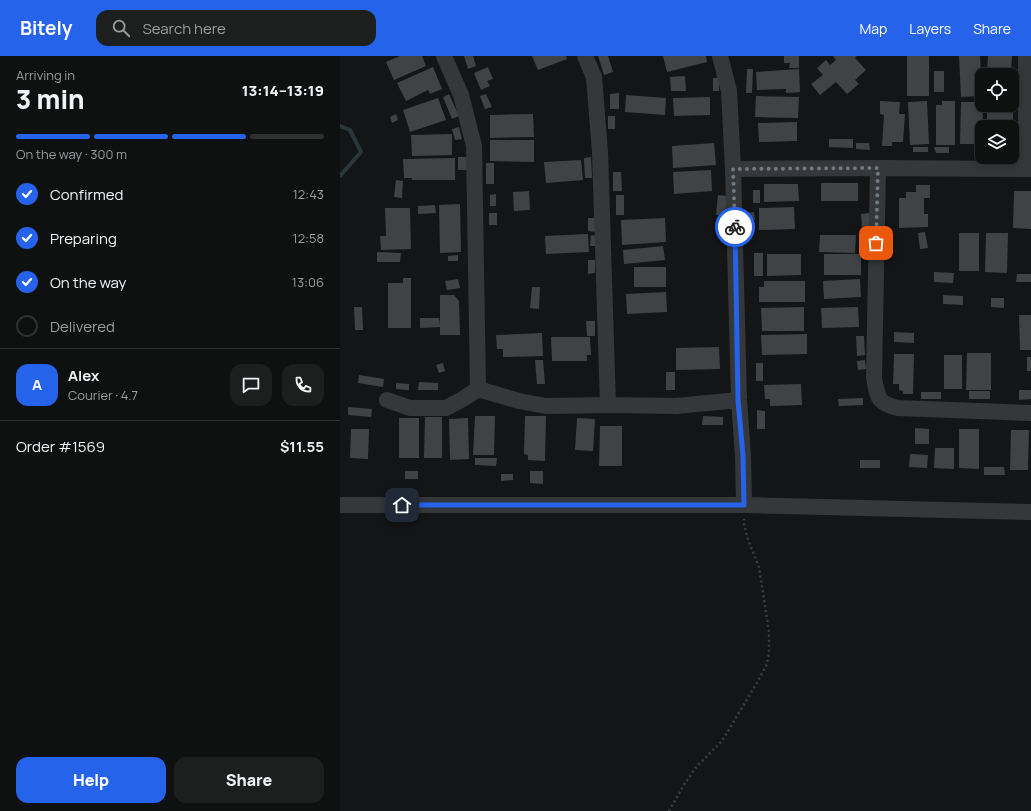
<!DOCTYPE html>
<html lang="en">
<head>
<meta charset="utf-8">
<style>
  :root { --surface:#0f1010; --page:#1d1e1e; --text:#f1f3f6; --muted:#9b9d9f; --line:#2f3030; --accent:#2563eb }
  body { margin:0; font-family:Manrope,sans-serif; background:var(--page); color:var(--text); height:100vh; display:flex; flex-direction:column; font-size:15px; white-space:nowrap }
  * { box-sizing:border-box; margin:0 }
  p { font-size:13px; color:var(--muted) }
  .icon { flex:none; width:22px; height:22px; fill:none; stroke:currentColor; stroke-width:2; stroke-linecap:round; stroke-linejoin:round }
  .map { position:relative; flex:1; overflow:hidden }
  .panel { display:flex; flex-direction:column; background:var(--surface); width:340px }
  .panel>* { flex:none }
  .fabs { position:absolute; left:635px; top:12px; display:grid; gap:8px }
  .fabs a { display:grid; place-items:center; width:44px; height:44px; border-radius:8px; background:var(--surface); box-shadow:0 2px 10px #0003,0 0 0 1px var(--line); font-size:20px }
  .pin { position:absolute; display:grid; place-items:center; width:34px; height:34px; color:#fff; margin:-17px; border-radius:8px; box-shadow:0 2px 6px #0006 }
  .courier { position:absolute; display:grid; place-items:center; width:40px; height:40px; margin:-20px; border:3px solid #2563eb; border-radius:50%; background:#fff; color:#222; box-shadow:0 1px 5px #0007 }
  .head em { font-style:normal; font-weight:800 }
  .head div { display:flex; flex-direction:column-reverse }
  .head { display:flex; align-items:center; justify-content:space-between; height:68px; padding:0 16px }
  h1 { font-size:26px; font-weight:800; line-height:30px }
  .bar { display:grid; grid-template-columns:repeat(4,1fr); gap:6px 4px; align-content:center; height:48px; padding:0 16px }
  .bar i { height:5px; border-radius:3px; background:var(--line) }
  .bar .on { background:var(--accent) }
  .bar p { grid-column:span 4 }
  .line { display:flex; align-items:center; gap:10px; padding:0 16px; border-top:1px solid var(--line) }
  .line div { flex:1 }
  .round { display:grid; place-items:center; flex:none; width:42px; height:42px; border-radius:12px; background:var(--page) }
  ol { padding:0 16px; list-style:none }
  li { display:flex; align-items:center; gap:12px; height:44px }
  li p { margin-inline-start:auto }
  li .icon { padding:4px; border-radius:50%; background:var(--accent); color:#fff; stroke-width:4 }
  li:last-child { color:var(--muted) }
  li i { width:22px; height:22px; border:2px solid var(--line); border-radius:50% }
  .button { display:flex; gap:8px; margin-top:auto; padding:8px 16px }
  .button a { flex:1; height:46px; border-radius:12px; background:var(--accent); color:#fff; font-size:16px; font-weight:800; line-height:46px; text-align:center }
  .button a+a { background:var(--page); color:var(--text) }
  header { display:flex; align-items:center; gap:24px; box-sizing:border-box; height:56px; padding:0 20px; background:var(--accent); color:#fff }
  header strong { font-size:19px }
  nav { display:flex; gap:22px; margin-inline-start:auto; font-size:14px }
  .search { width:280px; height:36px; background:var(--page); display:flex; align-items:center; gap:10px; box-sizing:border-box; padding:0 14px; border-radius:12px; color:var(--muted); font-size:15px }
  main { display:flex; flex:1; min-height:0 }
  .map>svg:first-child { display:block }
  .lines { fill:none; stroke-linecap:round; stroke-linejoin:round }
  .stream { stroke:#2a373a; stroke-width:4 }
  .building { fill:#404346 }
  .path { stroke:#3b3f42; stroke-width:2.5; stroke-dasharray:2 3; stroke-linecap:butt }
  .minor { stroke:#35383b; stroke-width:16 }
  .done { stroke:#73797e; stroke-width:4; stroke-dasharray:0 7.2 }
  .route { stroke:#2563eb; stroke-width:5 }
</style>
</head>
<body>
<header>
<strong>Bitely</strong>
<div class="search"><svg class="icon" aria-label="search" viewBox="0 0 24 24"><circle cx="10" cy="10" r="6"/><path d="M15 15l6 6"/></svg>Search here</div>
<nav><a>Map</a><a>Layers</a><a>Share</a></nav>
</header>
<main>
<section class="panel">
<div class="head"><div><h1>3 min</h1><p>Arriving in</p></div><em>13:14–13:19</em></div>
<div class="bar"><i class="on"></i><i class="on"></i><i class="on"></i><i></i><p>On the way · 300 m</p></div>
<ol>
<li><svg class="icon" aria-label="check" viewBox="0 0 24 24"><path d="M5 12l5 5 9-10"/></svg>Confirmed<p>12:43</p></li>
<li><svg class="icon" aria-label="check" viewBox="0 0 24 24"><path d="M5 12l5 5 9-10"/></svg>Preparing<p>12:58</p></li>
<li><svg class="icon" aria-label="check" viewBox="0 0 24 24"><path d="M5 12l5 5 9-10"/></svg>On the way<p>13:06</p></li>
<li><i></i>Delivered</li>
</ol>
<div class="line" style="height:72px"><b class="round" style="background:var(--accent);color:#fff">A</b><div><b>Alex</b><p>Courier · 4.7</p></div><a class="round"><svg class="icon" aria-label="chat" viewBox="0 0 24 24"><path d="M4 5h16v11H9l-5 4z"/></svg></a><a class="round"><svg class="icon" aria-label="phone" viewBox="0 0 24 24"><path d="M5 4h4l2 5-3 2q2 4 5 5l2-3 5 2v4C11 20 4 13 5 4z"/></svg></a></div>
<div class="line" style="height:52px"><div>Order #1569</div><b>$11.55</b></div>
<div class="button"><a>Help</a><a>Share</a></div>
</section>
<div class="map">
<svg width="691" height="755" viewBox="0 0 691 755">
  <rect width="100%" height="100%" fill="#141516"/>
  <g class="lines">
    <path class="stream" d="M 0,70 L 10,74 L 21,96 L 0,120"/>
  </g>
  <path class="building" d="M 60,0 L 82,0 L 86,10 L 54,24 L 46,6 Z
    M 124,0 L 133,0 L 136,10 L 128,13 Z
    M 192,0 L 226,0 L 227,3 L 198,14 Z
    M 258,0 L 268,0 L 273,16 L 264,19 Z
    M 323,0 L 366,0 L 367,6 L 327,16 Z
    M 444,0 L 459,0 L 459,12 L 449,12 L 450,7 L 444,7 Z
    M 493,0 L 517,0 L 515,2 L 526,14 L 515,24 L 519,28 L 507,38 L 496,26 L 480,39 L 471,28 L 483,19 L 477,12 L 486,4 L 490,9 L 496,4 Z
    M 567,0 L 589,0 L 589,40 L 567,40 Z
    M 619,0 L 640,0 L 642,40 L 621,41 Z
    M 648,0 L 672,0 L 671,19 L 647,19 Z
    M 93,11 L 102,33 L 90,38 L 88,34 L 66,45 L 57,27 Z
    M 148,11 L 153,23 L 147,25 L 150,30 L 141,34 L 134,17 Z
    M 407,13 L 413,13 L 412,37 L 406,37 Z
    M 459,13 L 460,36 L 446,37 L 446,33 L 417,34 L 416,16 Z
    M 594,15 L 604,15 L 604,36 L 594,36 Z
    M 345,20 L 346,35 L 331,35 L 330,21 Z
    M 373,22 L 379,22 L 379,35 L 373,35 Z
    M 279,37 L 279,53 L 270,53 L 270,38 Z
    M 109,38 L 119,60 L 112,63 L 103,41 Z
    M 146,38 L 152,51 L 145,53 L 140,40 Z
    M 286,39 L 326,42 L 325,59 L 285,56 Z
    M 416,40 L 459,41 L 458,62 L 415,61 Z
    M 370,41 L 370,59 L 334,60 L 333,42 Z
    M 98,42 L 106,64 L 70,76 L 63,54 Z
    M 540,45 L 560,46 L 559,58 L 565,58 L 563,86 L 552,86 L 552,90 L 542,90 L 544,59 L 540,58 Z
    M 587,45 L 589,88 L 570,89 L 568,46 Z
    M 602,45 L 615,45 L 615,89 L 596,89 L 596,49 L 602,49 Z
    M 621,46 L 642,46 L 642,49 L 643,49 L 642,88 L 620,88 Z
    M 647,49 L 673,49 L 673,65 L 668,65 L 668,71 L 647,71 Z
    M 56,58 L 58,64 L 52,67 L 50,61 Z
    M 193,58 L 194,81 L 150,82 L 150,59 Z
    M 268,60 L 275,60 L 275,73 L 268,73 Z
    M 457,66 L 457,85 L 419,86 L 418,67 Z
    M 119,71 L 122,83 L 115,84 L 112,73 Z
    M 112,78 L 112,99 L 72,100 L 71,79 Z
    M 489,83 L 513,83 L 513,92 L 489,91 Z
    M 150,84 L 194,84 L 194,106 L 150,105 Z
    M 374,87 L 376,109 L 333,112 L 332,90 Z
    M 516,87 L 529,87 L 530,94 L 516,93 Z
    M 573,91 L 588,91 L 588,96 L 573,96 Z
    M 594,91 L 609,91 L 609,97 L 596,97 Z
    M 118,101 L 127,101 L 127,114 L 118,114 Z
    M 251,101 L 252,122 L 245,122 L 244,102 Z
    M 115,102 L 115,124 L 72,124 L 72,122 L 64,122 L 63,103 Z
    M 241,104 L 243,124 L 206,127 L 204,106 Z
    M 146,107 L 154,107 L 154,128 L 146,128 Z
    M 371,114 L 372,135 L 334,138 L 333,116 Z
    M 273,116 L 281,116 L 282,135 L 273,135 Z
    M 56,124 L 63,125 L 62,142 L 54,141 Z
    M 481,127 L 518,127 L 518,145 L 481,145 Z
    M 424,128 L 458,128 L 459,145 L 424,146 Z
    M 576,129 L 590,129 L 590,142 L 584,142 L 584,158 L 588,158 L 588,171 L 559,172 L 559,142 L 566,142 L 566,136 L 576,136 Z
    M 413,134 L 420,134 L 420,147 L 413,147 Z
    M 189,135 L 190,154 L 174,155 L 173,136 Z
    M 674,135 L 691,135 L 691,173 L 673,172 Z
    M 156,138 L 156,150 L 150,150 L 150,139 Z
    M 276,139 L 284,139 L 284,159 L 276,159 Z
    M 378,139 L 387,140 L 386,159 L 376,159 Z
    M 120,148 L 121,196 L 100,197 L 99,149 Z
    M 95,149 L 96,157 L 78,158 L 78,150 Z
    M 454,151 L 455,173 L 419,174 L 419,152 Z
    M 45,152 L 70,152 L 71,193 L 41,194 L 40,180 L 46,180 Z
    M 414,156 L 415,164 L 408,165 L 406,157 Z
    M 149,157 L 157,157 L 157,169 L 149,169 Z
    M 529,157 L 530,173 L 522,173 L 521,158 Z
    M 248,162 L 256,162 L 256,176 L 248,175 Z
    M 325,162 L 326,186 L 282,189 L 281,164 Z
    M 585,176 L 588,192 L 580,193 L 578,177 Z
    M 619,177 L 639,177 L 639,215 L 619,215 Z
    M 646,177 L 668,177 L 667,217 L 645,216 Z
    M 248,178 L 249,196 L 206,198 L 205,180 Z
    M 251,179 L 256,180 L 256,190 L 250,190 Z
    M 480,179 L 516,179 L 515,197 L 479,196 Z
    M 323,190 L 325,204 L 284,208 L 283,194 Z
    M 37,196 L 61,197 L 60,206 L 37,206 Z
    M 414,197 L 423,197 L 423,220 L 414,220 Z
    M 427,198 L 461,198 L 461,219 L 427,220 Z
    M 484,198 L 521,198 L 521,219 L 484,219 Z
    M 118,199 L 118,205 L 108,205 L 108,200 Z
    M 248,204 L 255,204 L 255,217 L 248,218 Z
    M 294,211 L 326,211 L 326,231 L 294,231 Z
    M 594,216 L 614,217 L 613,227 L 594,226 Z
    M 677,218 L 691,218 L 691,226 L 676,226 Z
    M 63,222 L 71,222 L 71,272 L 48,272 L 48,227 L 63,227 Z
    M 118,223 L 120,232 L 107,234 L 105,225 Z
    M 520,223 L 521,241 L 484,243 L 483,225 Z
    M 424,225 L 465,225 L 465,246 L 419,246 L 419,231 L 424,231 Z
    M 192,231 L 200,231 L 199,253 L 190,252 Z
    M 326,236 L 327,256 L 287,258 L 286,238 Z
    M 100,239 L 114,239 L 119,245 L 120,279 L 100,279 L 100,271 L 80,272 L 80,262 L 99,262 L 100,269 Z
    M 603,239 L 623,240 L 623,249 L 603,248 Z
    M 651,242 L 664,242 L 664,252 L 651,251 Z
    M 14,251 L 22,251 L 23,274 L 15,274 Z
    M 464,251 L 464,275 L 422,275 L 421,252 Z
    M 518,251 L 519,271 L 482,272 L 481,252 Z
    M 679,259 L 691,259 L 691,294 L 680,294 Z
    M 246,265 L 255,265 L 255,280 L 247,280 Z
    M 554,276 L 574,277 L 574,287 L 554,286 Z
    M 202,277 L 203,300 L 163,301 L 163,293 L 157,293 L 156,279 Z
    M 467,278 L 467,298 L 422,299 L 421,279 Z
    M 516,280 L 524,280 L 525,299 L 517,300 Z
    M 211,281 L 250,281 L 251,299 L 247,299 L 247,305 L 212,305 Z
    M 379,291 L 380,313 L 336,314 L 336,292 Z
    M 627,297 L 651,297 L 651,334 L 626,334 Z
    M 554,298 L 574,298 L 573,338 L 563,338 L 563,335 L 559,334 L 559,328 L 553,328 Z
    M 604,299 L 622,299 L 622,333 L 604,333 Z
    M 687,301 L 691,301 L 691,315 L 687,315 Z
    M 195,304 L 203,304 L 205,328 L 197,328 Z
    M 525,304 L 526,313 L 518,314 L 517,305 Z
    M 103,307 L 105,315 L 99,317 L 96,309 Z
    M 416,307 L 423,307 L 423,325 L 416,325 Z
    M 326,316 L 335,316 L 335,334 L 326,334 Z
    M 19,319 L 44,323 L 43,331 L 18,327 Z
    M 79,326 L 98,327 L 98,334 L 78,334 Z
    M 56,327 L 69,328 L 69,334 L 56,333 Z
    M 461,328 L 462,349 L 430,350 L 430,343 L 425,343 L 424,329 Z
    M 679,334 L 691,334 L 691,343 L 679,344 Z
    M 629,335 L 650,335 L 650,343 L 629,343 Z
    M 581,336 L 601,336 L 601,343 L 581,343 Z
    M 523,342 L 523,349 L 499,350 L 498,343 Z
    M 8,351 L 32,353 L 31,361 L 8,359 Z
    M 417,354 L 425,355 L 425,373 L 417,373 Z
    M 135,360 L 155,360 L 154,399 L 133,399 Z
    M 185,360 L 206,360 L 205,405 L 188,404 L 188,399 L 184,398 Z
    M 363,360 L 383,361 L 383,369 L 362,369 Z
    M 85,361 L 102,361 L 102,402 L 84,402 Z
    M 59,362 L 79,362 L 79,402 L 59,402 Z
    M 128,362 L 129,403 L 110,404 L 109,363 Z
    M 237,362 L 255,363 L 253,395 L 235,394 Z
    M 260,370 L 282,370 L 282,410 L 259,410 Z
    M 575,372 L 589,373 L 589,388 L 575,388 Z
    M 11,373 L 29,373 L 28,403 L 10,402 Z
    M 619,373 L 639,373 L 639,413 L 619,412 Z
    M 671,374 L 689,374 L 688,414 L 670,414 Z
    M 595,392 L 614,392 L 614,413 L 594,412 Z
    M 570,398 L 588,399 L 587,412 L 569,411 Z
    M 135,402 L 157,402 L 156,410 L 135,409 Z
    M 520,404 L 540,404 L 540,412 L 520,412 Z
    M 644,411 L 664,411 L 665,419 L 644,419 Z
    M 65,415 L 78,415 L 78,423 L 65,423 Z
    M 190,415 L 203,415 L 203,428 L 190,427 Z
    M 161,418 L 173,418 L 173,424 L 161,425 Z"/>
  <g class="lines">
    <path class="path" d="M 329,755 L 345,727 L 357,710 L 382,685 L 418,625 L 427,608 L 429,597 L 429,576 L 419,511 L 408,484 L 404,468 L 404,463"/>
    <path class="minor" d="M 380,0 L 389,35 L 393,113 L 399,344 L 403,400 L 404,449
      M 686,0 L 686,113
      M 538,112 L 534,322 C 538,342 537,347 558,352 L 691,357
      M 393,113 L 538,112 L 691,113
      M 138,333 L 179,345 L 206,350 L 268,349 L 260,96 L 254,21 L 245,0
      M 47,344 L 70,352 L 106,352 L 123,343 L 138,333 L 134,90 L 121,39 L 104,0
      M 268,349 L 336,350 L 399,344
      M 0,449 L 404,449 L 691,456"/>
  </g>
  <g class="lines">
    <path class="done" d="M 395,171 L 393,113 L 538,112 L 536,187"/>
    <path class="route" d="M 62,449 L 404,449 L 403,400 L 398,344 L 395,171"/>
  </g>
</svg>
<div class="fabs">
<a><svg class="icon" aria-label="locate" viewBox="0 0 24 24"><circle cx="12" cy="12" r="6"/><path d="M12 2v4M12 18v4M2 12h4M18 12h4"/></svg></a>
<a><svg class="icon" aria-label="layers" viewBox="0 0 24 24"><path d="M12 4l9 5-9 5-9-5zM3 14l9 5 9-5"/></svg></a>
</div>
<div class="pin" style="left:536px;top:187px;background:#ea580c"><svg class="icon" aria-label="bag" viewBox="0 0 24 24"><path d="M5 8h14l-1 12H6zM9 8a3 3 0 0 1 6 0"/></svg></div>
<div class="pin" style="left:62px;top:449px;background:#1f2937"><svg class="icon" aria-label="home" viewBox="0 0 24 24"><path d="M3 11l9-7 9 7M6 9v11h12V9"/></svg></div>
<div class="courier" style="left:395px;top:171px"><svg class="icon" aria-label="bike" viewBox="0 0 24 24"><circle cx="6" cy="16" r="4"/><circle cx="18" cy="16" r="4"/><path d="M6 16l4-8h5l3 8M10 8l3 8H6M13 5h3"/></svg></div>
</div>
</main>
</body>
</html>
